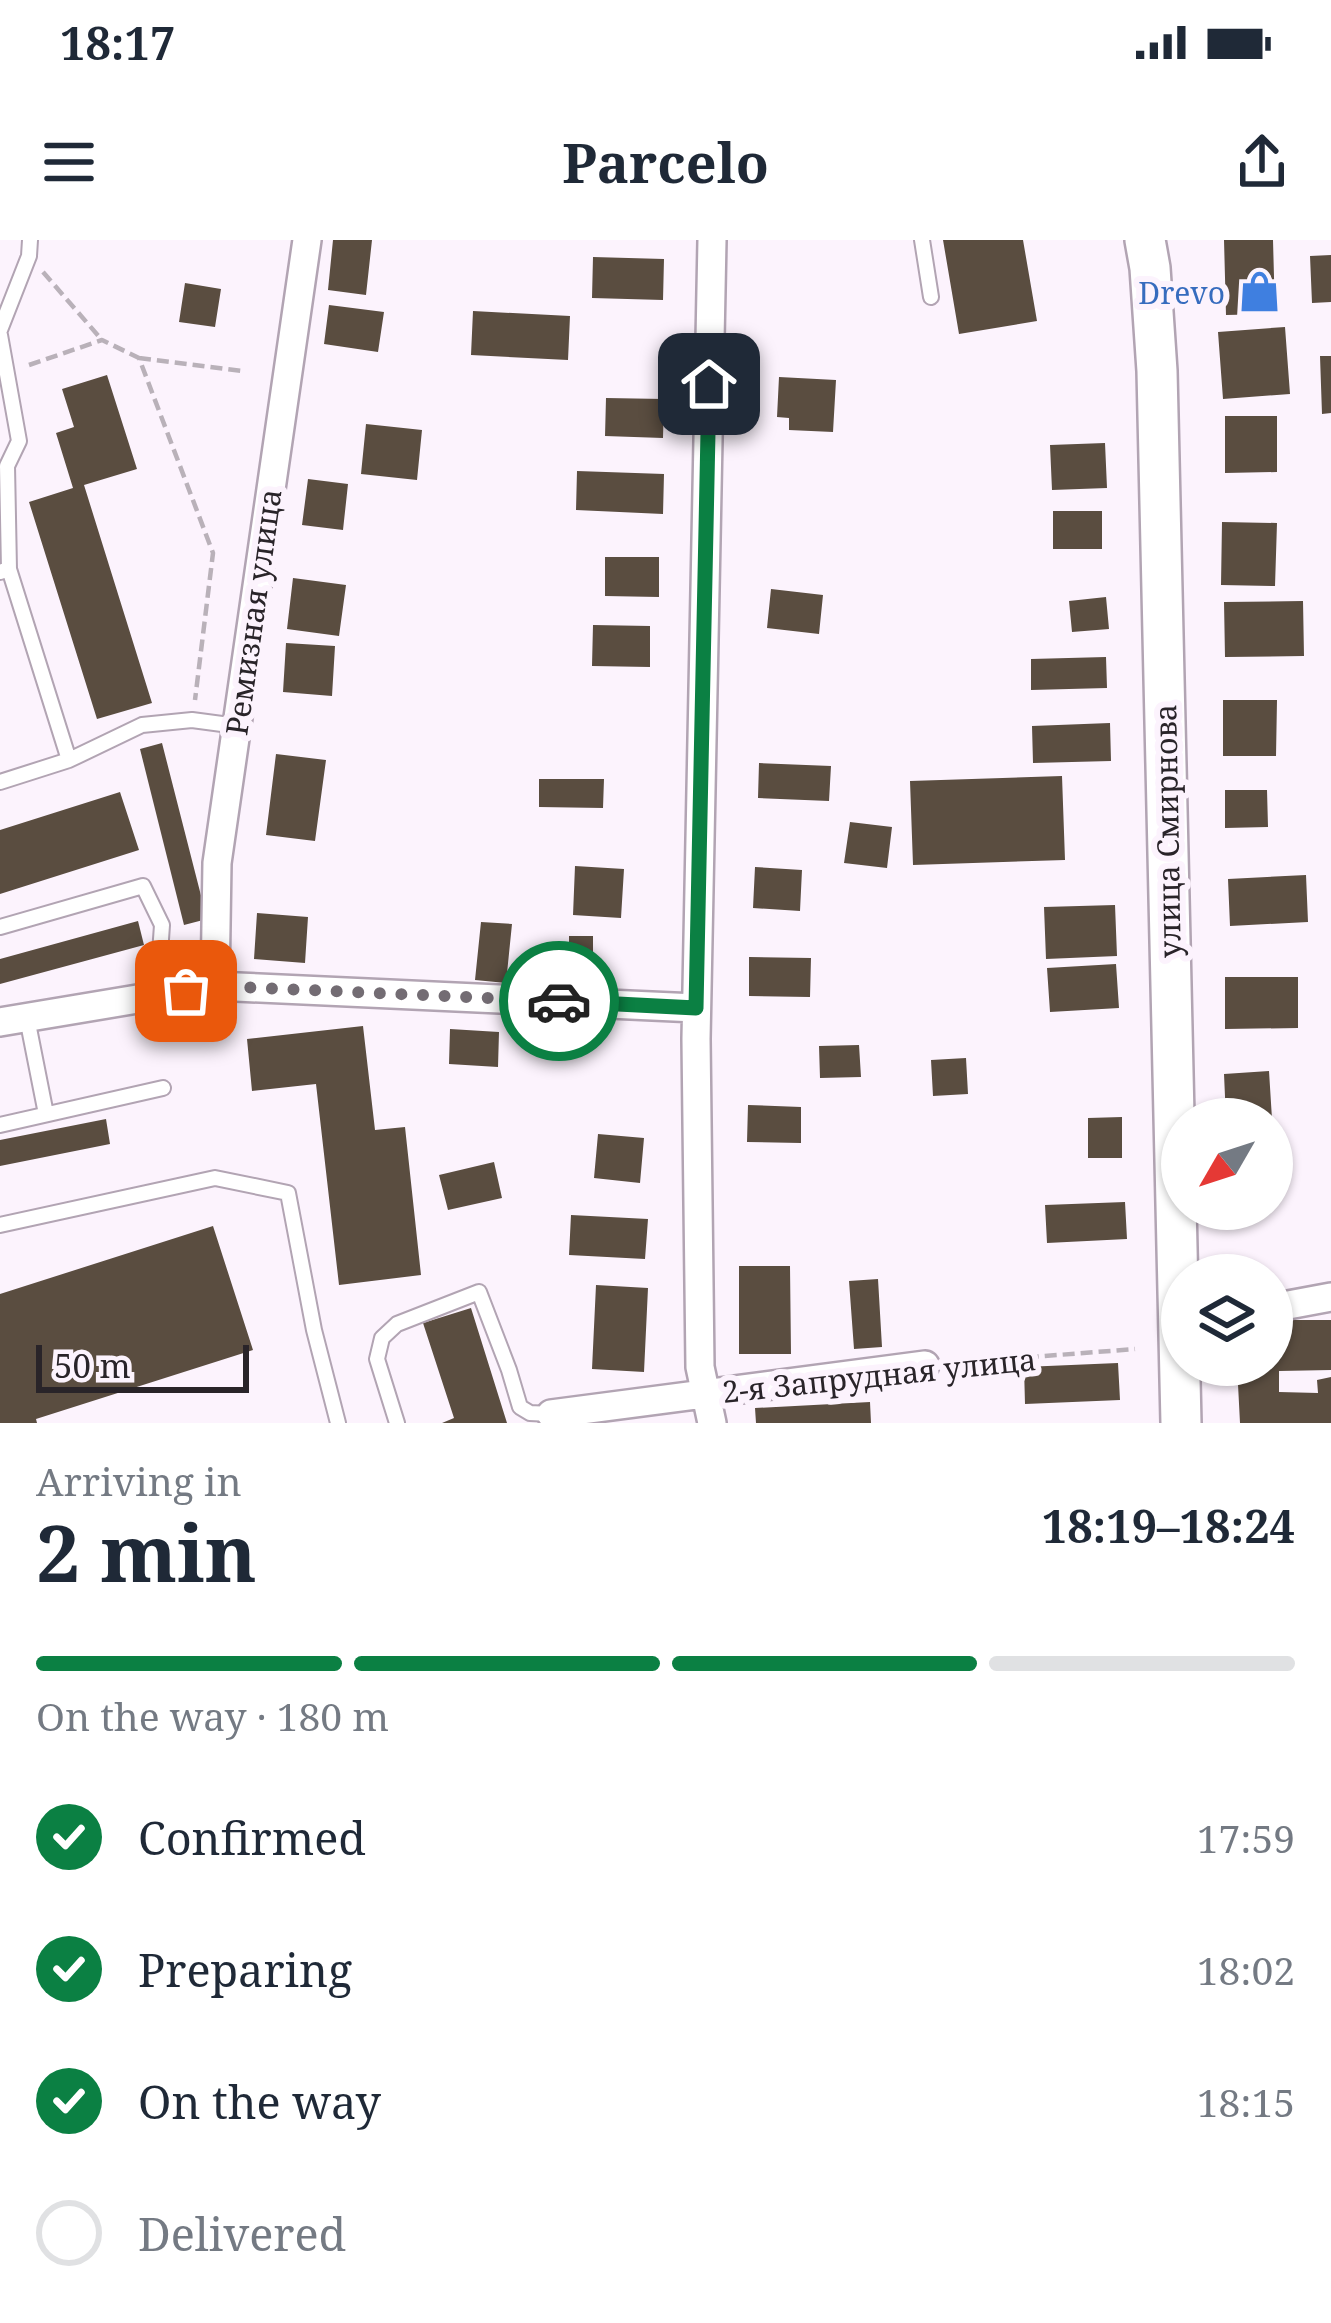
<!DOCTYPE html>
<html lang="en">
<head>
<meta charset="utf-8">
<style>
  :root { --surface:#fff; --page:#f6f6f7; --text:#1f2937; --muted:#747a83; --line:#e0e1e3; --accent:#0b8043 }
  body { margin:0; font-family:"Noto Serif",serif; background:var(--page); color:var(--text); height:100vh; display:flex; flex-direction:column; font-size:45px; white-space:nowrap }
  * { box-sizing:border-box; margin:0 }
  p { font-size:39px; color:var(--muted) }
  .icon { flex:none; width:66px; height:66px; fill:none; stroke:currentColor; stroke-width:2; stroke-linecap:round; stroke-linejoin:round }
  .map { position:relative; height:1183px; overflow:hidden }
  .drawer { display:flex; flex-direction:column; background:var(--surface); flex:1 }
  .drawer>* { flex:none }
  .needle { width:78px; rotate:231deg }
  .tools { position:absolute; left:1161px; top:858px; display:grid; gap:24px }
  .tools a { display:grid; place-items:center; width:132px; height:132px; border-radius:50%; background:var(--surface); box-shadow:0 3px 9px #0004; font-size:60px }
  .scale { position:absolute; left:36px; bottom:30px; width:213px; box-sizing:border-box; padding-left:12px; border:6px solid #292429; border-top:0; font-size:33px; line-height:42px; white-space:nowrap; color:#292429; -webkit-text-stroke:9px #fcf3fd; paint-order:stroke }
  .pin { position:absolute; display:grid; place-items:center; width:102px; height:102px; color:#fff; margin:-51px; border-radius:24px; box-shadow:0 6px 18px #0006 }
  .courier { position:absolute; display:grid; place-items:center; width:120px; height:120px; margin:-60px; border:9px solid #0b8043; border-radius:50%; background:#fff; color:#222; box-shadow:0 3px 15px #0007 }
  .headline em { font-style:normal; font-weight:700 }
  .headline div { display:flex; flex-direction:column-reverse }
  .headline { display:flex; align-items:center; justify-content:space-between; height:204px; padding:0 36px }
  h1 { font-size:78px; font-weight:700; line-height:90px }
  .bar { display:grid; grid-template-columns:repeat(4,1fr); gap:18px 12px; align-content:center; height:144px; padding:0 36px }
  .bar i { height:15px; border-radius:9px; background:var(--line) }
  .bar .on { background:var(--accent) }
  .bar p { grid-column:span 4 }
  ol { padding:0 36px; list-style:none }
  li { display:flex; align-items:center; gap:36px; height:132px }
  li p { margin-inline-start:auto }
  li .icon { padding:12px; border-radius:50%; background:var(--accent); color:#fff; stroke-width:4 }
  li:last-child { color:var(--muted) }
  li i { width:66px; height:66px; border:6px solid var(--line); border-radius:50% }
  .status { display:flex; justify-content:space-between; align-items:center; height:84px; padding:0 60px; background:var(--surface); direction:ltr }
  .status svg { height:33px; fill:currentColor }
  header { display:flex; justify-content:space-between; align-items:center; height:156px; padding:0 36px; background:var(--surface); font-size:54px; font-weight:700 }
  .map>svg:first-child { display:block }
  .building { fill:#5a4d40 }
  .lines { fill:none; stroke-linecap:round; stroke-linejoin:round }
  .lane-casing { stroke:#b2a4b3; stroke-width:18 }
  .street-casing { stroke:#b2a4b3; stroke-width:32 }
  .secondary-casing { stroke:#b2a4b3; stroke-width:44 }
  .path { stroke:#b9b1b9; stroke-width:4.5; stroke-dasharray:12 6; stroke-linecap:butt }
  .lane { stroke:#fff; stroke-width:14 }
  .street { stroke:#fff; stroke-width:27 }
  .secondary { stroke:#fff; stroke-width:39 }
  .done { stroke:#736c73; stroke-width:12; stroke-dasharray:0 21.6 }
  .route { stroke:#0b8043; stroke-width:15 }
  .labels { text-anchor:middle; dominant-baseline:central; stroke-width:12; stroke-linejoin:round; paint-order:stroke }
  .shop-label { font-size:30px; fill:#366cbe; stroke:#fcf3fd; text-anchor:end }
  .street-label { font-size:30px; fill:#292429; stroke:#fcf3fd }
</style>
</head>
<body>
<div class="status"><b>18:17</b><svg viewBox="0 0 49 12"><path d="M0 12V9h3v3zM5 12V6h3v6zM10 12V3h3v9zM15 12V0h3v12zM26 1h20v11H26zM47 4h2v5h-2z"/></svg></div>
<header><svg class="icon" aria-label="menu" viewBox="0 0 24 24"><path d="M4 6h16M4 12h16M4 18h16"/></svg>Parcelo<svg class="icon" aria-label="share" viewBox="0 0 24 24"><path d="M12 15V3M7 8l5-5 5 5M5 13v7h14v-7"/></svg></header>
<div class="map">
<svg width="1331" height="1183" viewBox="0 0 1331 1183">
  <rect width="100%" height="100%" fill="#fcf3fd"/>
  <path class="building" d="M 333,0 L 372,0 L 366,55 L 328,50 Z
    M 943,0 L 1023,0 L 1037,81 L 959,94 Z
    M 1224,0 L 1273,0 L 1275,74 L 1226,75 Z
    M 1331,15 L 1331,62 L 1312,63 L 1310,16 Z
    M 593,17 L 664,19 L 663,60 L 592,58 Z
    M 185,43 L 221,49 L 215,87 L 179,82 Z
    M 329,65 L 384,72 L 378,112 L 324,104 Z
    M 473,71 L 570,76 L 568,120 L 471,115 Z
    M 1285,87 L 1290,154 L 1223,159 L 1218,92 Z
    M 1320,116 L 1331,116 L 1331,173 L 1322,174 Z
    M 107,135 L 137,229 L 84,245 L 152,463 L 97,479 L 29,262 L 73,248 L 56,193 L 74,187 L 62,149 Z
    M 779,137 L 836,140 L 833,192 L 789,190 L 789,178 L 777,177 Z
    M 606,158 L 664,159 L 663,198 L 605,196 Z
    M 1225,176 L 1277,176 L 1277,232 L 1225,233 Z
    M 366,184 L 422,190 L 417,240 L 361,234 Z
    M 1105,203 L 1107,248 L 1052,250 L 1050,205 Z
    M 577,231 L 664,234 L 663,274 L 576,270 Z
    M 308,239 L 348,244 L 343,290 L 302,285 Z
    M 1053,271 L 1102,271 L 1102,309 L 1053,309 Z
    M 1222,282 L 1277,283 L 1275,346 L 1221,345 Z
    M 605,317 L 659,317 L 659,357 L 605,356 Z
    M 293,338 L 346,345 L 339,396 L 287,389 Z
    M 771,349 L 823,355 L 819,394 L 767,388 Z
    M 1106,357 L 1109,389 L 1072,392 L 1069,361 Z
    M 1303,361 L 1304,416 L 1225,417 L 1224,362 Z
    M 593,385 L 650,386 L 650,427 L 592,426 Z
    M 286,403 L 335,406 L 332,456 L 283,452 Z
    M 1106,417 L 1107,448 L 1031,450 L 1031,419 Z
    M 1223,460 L 1277,460 L 1276,516 L 1223,516 Z
    M 1110,483 L 1111,521 L 1033,523 L 1032,486 Z
    M 162,503 L 207,679 L 184,685 L 140,509 Z
    M 276,514 L 326,520 L 315,601 L 266,595 Z
    M 759,523 L 831,526 L 829,561 L 758,558 Z
    M 1062,536 L 1065,620 L 913,625 L 910,541 Z
    M 539,539 L 604,539 L 603,568 L 539,567 Z
    M 1225,550 L 1267,550 L 1268,587 L 1225,588 Z
    M 120,552 L 139,610 L 0,654 L 0,590 Z
    M 850,582 L 892,587 L 887,628 L 844,623 Z
    M 575,626 L 624,629 L 621,678 L 573,675 Z
    M 755,627 L 802,630 L 800,671 L 753,668 Z
    M 1306,635 L 1308,682 L 1230,686 L 1228,639 Z
    M 1115,665 L 1117,716 L 1046,719 L 1044,667 Z
    M 257,673 L 308,677 L 305,723 L 254,719 Z
    M 138,681 L 144,705 L 0,744 L 0,719 Z
    M 481,682 L 512,684 L 506,743 L 475,740 Z
    M 569,696 L 593,696 L 593,745 L 548,745 L 548,714 L 569,713 Z
    M 749,717 L 811,718 L 810,757 L 749,756 Z
    M 1116,724 L 1119,768 L 1050,772 L 1047,728 Z
    M 1225,737 L 1298,737 L 1298,788 L 1225,789 Z
    M 363,786 L 375,890 L 405,887 L 421,1035 L 339,1045 L 316,844 L 252,851 L 247,799 Z
    M 450,789 L 499,792 L 498,827 L 449,824 Z
    M 859,805 L 861,837 L 820,838 L 819,806 Z
    M 966,818 L 968,854 L 933,856 L 931,820 Z
    M 1269,831 L 1272,879 L 1226,879 L 1224,834 Z
    M 748,865 L 801,867 L 801,903 L 747,902 Z
    M 1122,877 L 1122,918 L 1088,918 L 1088,878 Z
    M 106,879 L 110,904 L 0,926 L 0,900 Z
    M 598,894 L 644,898 L 640,943 L 594,938 Z
    M 494,922 L 502,958 L 448,970 L 439,935 Z
    M 1125,962 L 1127,999 L 1047,1003 L 1045,965 Z
    M 571,975 L 648,979 L 645,1019 L 569,1015 Z
    M 213,986 L 253,1110 L 36,1179 L 37,1183 L 0,1183 L 0,1054 Z
    M 739,1026 L 790,1026 L 791,1114 L 739,1114 Z
    M 878,1039 L 882,1107 L 854,1109 L 849,1041 Z
    M 596,1045 L 648,1048 L 644,1132 L 592,1129 Z
    M 471,1068 L 507,1183 L 442,1183 L 454,1178 L 423,1083 Z
    M 1272,1080 L 1331,1080 L 1331,1130 L 1279,1131 L 1279,1152 L 1318,1153 L 1317,1140 L 1331,1137 L 1331,1183 L 1240,1183 L 1237,1125 L 1272,1125 Z
    M 1118,1123 L 1120,1160 L 1025,1164 L 1024,1127 Z
    M 870,1162 L 871,1183 L 756,1183 L 755,1168 Z"/>
  <g class="lines">
    <defs>
      <path id="lane" d="M 922,0 L 931,57
        M 0,90 L 29,16 L 30,0
        M 0,95 L 19,201 L 7,226 L 9,329
        M 0,332 L 9,329 L 69,520 L 0,542
        M 69,520 L 142,485 L 192,480 L 237,486
        M 0,687 L 143,646 L 162,685 L 157,756
        M 27,778 L 46,874
        M 0,885 L 163,848
        M 0,985 L 215,938 L 288,953 L 314,1090 L 338,1183
        M 397,1183 L 377,1119 L 382,1098 L 397,1084 L 479,1052 L 509,1130 L 520,1167 L 530,1173 L 551,1174"/>
      <path id="street" d="M 215,746 L 217,623 L 307,0
        M 0,782 L 215,746 L 696,768
        M 1272,1068 L 1331,1057
        M 551,1174 L 925,1125
        M 712,1183 L 700,1127 L 696,799 L 712,0"/>
      <path id="secondary" d="M 1145,0 L 1150,28 L 1157,131 L 1181,1183"/>
    </defs>
    <use href="#lane" class="lane-casing"/>
    <use href="#street" class="street-casing"/>
    <use href="#secondary" class="secondary-casing"/>
    <path class="path" d="M 43,32 L 102,100
      M 139,118 L 242,131
      M 29,125 L 102,100 L 139,118 L 213,313 L 195,460
      M 955,1123 L 1135,1109"/>
    <use href="#lane" class="lane"/>
    <use href="#street" class="street"/>
    <use href="#secondary" class="secondary"/>
  </g>
  <g class="lines">
    <path class="done" d="M 186,751 L 215,746 L 559,761"/>
    <path class="route" d="M 559,761 L 696,768 L 709,144"/>
  </g>
  <defs>
    <symbol id="shop-bare" viewBox="-9 -9 18 18"><path d="M-5-2.5h2.3a2.7 3.5 0 0 1 5.4 0H5L5.5 6h-11ZM-1.5-2.5h3a1.5 2.3 0 0 0-3 0Z" fill="#3f7fe0" stroke="#fcf3fd" stroke-width="2.5" paint-order="stroke"/></symbol>
  </defs>
  <g fill-rule="evenodd">
    <use href="#shop-bare" x="1230" y="22" width="59" height="59"/>
  </g>
  <g class="labels">
    <g class="shop-label">
      <text x="1225" y="52">Drevo</text>
    </g>
    <g class="street-label">
      <text transform="translate(253 372) rotate(-82)">Ремизная улица</text>
      <text transform="translate(1167 591) rotate(-91)">улица Смирнова</text>
      <text transform="translate(879 1135) rotate(-6)">2-я Запрудная улица</text>
    </g>
  </g>
</svg>
<div class="tools">
<a><svg class="needle" viewBox="-14 -14 28 28"><path d="M0-13l5 13h-10z" fill="#e53935"/><path d="M0 13l5-13h-10z" fill="#747a83"/></svg></a>
<a><svg class="icon" aria-label="layers" viewBox="0 0 24 24"><path d="M12 4l9 5-9 5-9-5zM3 14l9 5 9-5"/></svg></a>
</div>
<div class="scale">50 m</div>
<div class="pin" style="left:186px;top:751px;background:#ea580c"><svg class="icon" aria-label="bag" viewBox="0 0 24 24"><path d="M5 8h14l-1 12H6zM9 8a3 3 0 0 1 6 0"/></svg></div>
<div class="pin" style="left:709px;top:144px;background:#1f2937"><svg class="icon" aria-label="home" viewBox="0 0 24 24"><path d="M3 11l9-7 9 7M6 9v11h12V9"/></svg></div>
<div class="courier" style="left:559px;top:761px"><svg class="icon" aria-label="car" viewBox="0 0 24 24"><path d="M5 17H2v-5l4-1 3-4h7l3 4 3 1v5h-3M9 17h6M6 11h13"/><circle cx="7" cy="17" r="2"/><circle cx="17" cy="17" r="2"/></svg></div>
</div>
<section class="drawer">
<div class="headline"><div><h1>2 min</h1><p>Arriving in</p></div><em>18:19–18:24</em></div>
<div class="bar"><i class="on"></i><i class="on"></i><i class="on"></i><i></i><p>On the way · 180 m</p></div>
<ol>
<li><svg class="icon" aria-label="check" viewBox="0 0 24 24"><path d="M5 12l5 5 9-10"/></svg>Confirmed<p>17:59</p></li>
<li><svg class="icon" aria-label="check" viewBox="0 0 24 24"><path d="M5 12l5 5 9-10"/></svg>Preparing<p>18:02</p></li>
<li><svg class="icon" aria-label="check" viewBox="0 0 24 24"><path d="M5 12l5 5 9-10"/></svg>On the way<p>18:15</p></li>
<li><i></i>Delivered</li>
</ol>
</section>
</body>
</html>
